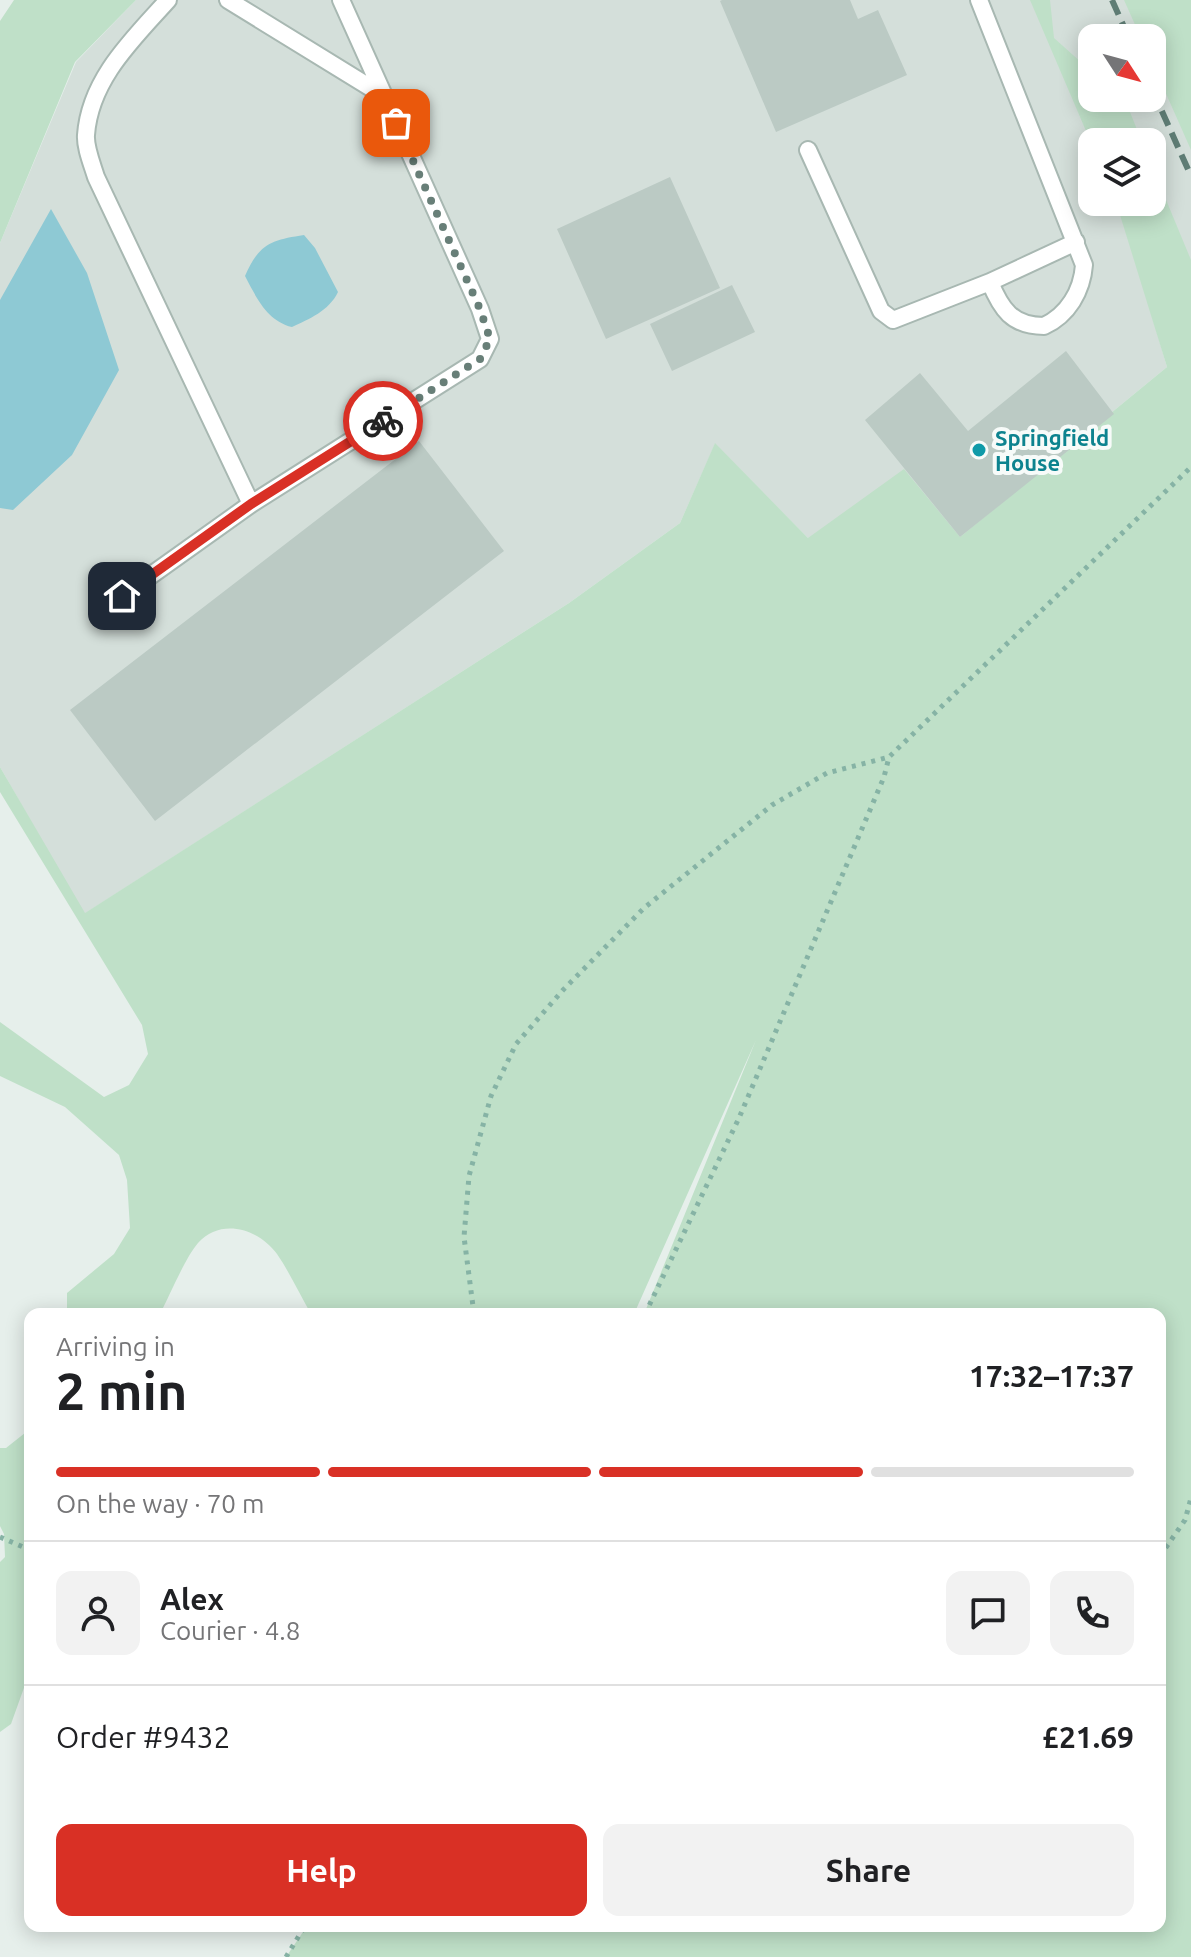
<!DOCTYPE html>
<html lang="en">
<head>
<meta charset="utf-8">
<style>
  :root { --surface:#fff; --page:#f2f2f2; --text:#202124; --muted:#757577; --line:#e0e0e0; --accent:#d93025 }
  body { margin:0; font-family:Ubuntu,sans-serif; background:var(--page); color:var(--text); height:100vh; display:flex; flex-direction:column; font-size:30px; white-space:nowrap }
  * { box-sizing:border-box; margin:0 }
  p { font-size:26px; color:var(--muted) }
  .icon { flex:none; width:44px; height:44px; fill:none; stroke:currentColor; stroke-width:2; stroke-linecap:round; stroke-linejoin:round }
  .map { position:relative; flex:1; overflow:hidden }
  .side { position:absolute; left:24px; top:1308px; width:1142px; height:624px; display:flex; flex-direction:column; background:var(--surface); border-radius:16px; box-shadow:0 4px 20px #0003 }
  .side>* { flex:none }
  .needle { width:52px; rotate:126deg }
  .controls { position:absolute; left:1078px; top:24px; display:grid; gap:16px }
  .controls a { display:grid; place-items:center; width:88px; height:88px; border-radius:16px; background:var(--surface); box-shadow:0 4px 20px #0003; font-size:40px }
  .pin { position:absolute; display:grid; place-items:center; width:68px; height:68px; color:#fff; margin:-34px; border-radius:16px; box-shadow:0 4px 12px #0006 }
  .courier { position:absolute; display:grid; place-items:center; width:80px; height:80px; margin:-40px; border:6px solid #d93025; border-radius:50%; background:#fff; color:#222; box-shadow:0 2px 10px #0007 }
  .summary em { font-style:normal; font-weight:600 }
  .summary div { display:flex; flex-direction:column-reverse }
  .summary { display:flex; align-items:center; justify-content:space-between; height:136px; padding:0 32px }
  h1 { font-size:52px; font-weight:600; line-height:60px }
  .bar { display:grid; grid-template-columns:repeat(4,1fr); gap:12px 8px; align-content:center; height:96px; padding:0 32px }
  .bar i { height:10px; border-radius:6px; background:var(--line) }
  .bar .active { background:var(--accent) }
  .bar p { grid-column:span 4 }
  .line { display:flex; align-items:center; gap:20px; padding:0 32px; border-top:2px solid var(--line) }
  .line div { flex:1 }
  .round { display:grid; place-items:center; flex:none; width:84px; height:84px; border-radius:16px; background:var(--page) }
  .primary-button { display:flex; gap:16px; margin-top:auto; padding:16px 32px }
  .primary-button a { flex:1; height:92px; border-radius:16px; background:var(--accent); color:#fff; font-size:32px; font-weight:600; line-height:92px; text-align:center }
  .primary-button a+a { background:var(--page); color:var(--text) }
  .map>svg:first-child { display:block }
  .built { fill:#d4dfda; fill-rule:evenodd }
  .green { fill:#bfe0c8 }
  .water { fill:#8ec9d4 }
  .building { fill:#bbcac4 }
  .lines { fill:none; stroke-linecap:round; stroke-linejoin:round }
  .service-casing { stroke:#a8b8b2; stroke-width:20 }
  .path { stroke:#86b3a5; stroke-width:5; stroke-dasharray:4 6; stroke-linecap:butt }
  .service { stroke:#fff; stroke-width:16 }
  .rail { stroke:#5f7d75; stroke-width:6; stroke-dasharray:16 8; stroke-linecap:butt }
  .done { stroke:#687f78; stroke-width:8; stroke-dasharray:0 14.4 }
  .route { stroke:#d93025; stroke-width:10 }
  .culture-dot { fill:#0f9aa8; stroke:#f7fbf9; stroke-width:3 }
  .labels { text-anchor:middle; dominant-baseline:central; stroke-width:8; stroke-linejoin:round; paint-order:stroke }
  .culture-label { font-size:22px; font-weight:bold; fill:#0d838f; stroke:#f7fbf9; text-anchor:start }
</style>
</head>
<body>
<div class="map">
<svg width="1191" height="1957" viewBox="0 0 1191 1957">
  <rect width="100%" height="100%" fill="#e6efeb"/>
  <path class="built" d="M 136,0 L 1191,0 L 1191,333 L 1123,218 L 1167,367 L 960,537 L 808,538 L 715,444 L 680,523 L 569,603 L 84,914 L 0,767 L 0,243 L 76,62 ZM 1092,38 L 1152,38 L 1152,98 L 1092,98 ZM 1092,142 L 1152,142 L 1152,202 L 1092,202 Z"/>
  <path class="green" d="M 14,0 L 136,0 L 75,62 L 0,243 L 0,21 Z
    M 1030,0 L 1050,0 L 1054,38 L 1092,72 L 1092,98 L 1121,98 L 1126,102 L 1142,142 L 1092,142 L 1092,145 Z
    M 1124,0 L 1191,0 L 1191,150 L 1152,62 L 1152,38 L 1141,38 Z
    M 1152,166 L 1191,260 L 1191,1957 L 286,1957 L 307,1926 L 1160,1926 L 1160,1314 L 644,1314 L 756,1040 L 634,1314 L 311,1314 C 300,1295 290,1273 277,1254 C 259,1229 221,1217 198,1243 C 185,1258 170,1295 160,1314 L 67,1314 L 67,1293 L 114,1254 L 130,1228 L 127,1180 L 119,1155 L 65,1107 L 0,1076 L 0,1022 L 104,1097 L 129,1085 L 148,1054 L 142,1025 L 0,792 L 0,767 L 85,913 L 569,603 L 680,523 L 715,443 L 808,538 L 904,469 L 960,537 L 1167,367 L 1116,202 L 1152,202 Z
    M 30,1429 L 30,1671 L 11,1724 L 0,1732 L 0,1562 L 5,1557 L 4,1534 L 0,1526 L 0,1448 L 6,1448 Z"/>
  <path class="water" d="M 51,209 L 87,273 L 119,370 L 72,455 L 13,510 L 0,508 L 0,300 Z
    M 304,235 L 315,248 L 338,292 C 329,311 309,319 292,327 C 267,321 256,297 245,276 C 259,244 271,240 304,235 Z"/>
  <path class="building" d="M 722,0 L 850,0 L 858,19 L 878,10 L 907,75 L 776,132 L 720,1 Z
    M 670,177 L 720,288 L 606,339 L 557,229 Z
    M 732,285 L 755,332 L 672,371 L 650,324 Z
    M 1066,351 L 1114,414 L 960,537 L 865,420 L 920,373 L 968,431 Z
    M 419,441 L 504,551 L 155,821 L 70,710 Z"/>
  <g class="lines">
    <defs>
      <path id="service" d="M 168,0 C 133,39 90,79 86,135 C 85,147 92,164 96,177 L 251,504
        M 228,0 L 384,96
        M 979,0 L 1084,265 C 1082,291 1068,315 1044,326 C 1012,326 1001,309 990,282
        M 808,150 L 881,311 L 893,320 L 990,282 L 1076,242
        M 122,596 L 251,504 L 480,359 L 490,339 L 480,309 L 341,0"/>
    </defs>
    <use href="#service" class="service-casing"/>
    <path class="path" d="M 474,1314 L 464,1237 L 469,1176 L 491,1096 L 516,1044 L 563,990 L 644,908 L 772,805 L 827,773 L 889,757
      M 645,1314 L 739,1118 L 884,777 L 889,757 L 1191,467
      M 0,1537 L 30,1550
      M 1160,1556 L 1185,1520 L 1191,1498
      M 286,1957 L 305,1926"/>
    <use href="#service" class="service"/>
    <path class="rail" d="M 1112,0 L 1129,38
      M 1152,89 L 1191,176"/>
  </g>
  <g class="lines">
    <path class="done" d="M 383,421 L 480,359 L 490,339 L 480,309 L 396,123"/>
    <path class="route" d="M 122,596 L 251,504 L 383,421"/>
  </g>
  <circle class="culture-dot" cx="979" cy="450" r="8"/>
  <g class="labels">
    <g class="culture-label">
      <text x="995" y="437">Springfield<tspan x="995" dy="25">House</tspan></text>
    </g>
  </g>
</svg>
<div class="controls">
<a><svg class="needle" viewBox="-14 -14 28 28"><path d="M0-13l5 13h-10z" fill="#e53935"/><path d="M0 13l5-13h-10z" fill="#757577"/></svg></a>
<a><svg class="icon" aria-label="layers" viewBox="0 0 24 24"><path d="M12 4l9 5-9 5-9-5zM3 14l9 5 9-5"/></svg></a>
</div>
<div class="pin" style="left:396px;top:123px;background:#ea580c"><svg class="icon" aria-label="bag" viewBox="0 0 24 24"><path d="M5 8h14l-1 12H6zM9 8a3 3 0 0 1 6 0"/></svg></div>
<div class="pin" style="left:122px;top:596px;background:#1f2937"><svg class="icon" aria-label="home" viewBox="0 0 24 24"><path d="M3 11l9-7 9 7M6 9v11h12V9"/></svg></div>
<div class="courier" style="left:383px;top:421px"><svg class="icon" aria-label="bike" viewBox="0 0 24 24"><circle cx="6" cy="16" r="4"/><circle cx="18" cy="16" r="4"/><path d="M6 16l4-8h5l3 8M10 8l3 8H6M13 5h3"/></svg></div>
<section class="side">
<div class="summary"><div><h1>2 min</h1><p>Arriving in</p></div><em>17:32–17:37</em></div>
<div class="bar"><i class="active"></i><i class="active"></i><i class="active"></i><i></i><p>On the way · 70 m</p></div>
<div class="line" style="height:144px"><a class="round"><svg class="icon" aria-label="person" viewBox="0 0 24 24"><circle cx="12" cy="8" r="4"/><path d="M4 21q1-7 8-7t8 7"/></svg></a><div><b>Alex</b><p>Courier · 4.8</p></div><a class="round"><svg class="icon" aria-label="chat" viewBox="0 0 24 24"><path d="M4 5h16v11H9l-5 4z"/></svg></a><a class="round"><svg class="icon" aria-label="phone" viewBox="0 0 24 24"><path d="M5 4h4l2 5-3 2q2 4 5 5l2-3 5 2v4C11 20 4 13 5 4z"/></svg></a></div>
<div class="line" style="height:104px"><div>Order #9432</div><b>£21.69</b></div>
<div class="primary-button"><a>Help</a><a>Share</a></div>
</section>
</div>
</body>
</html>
